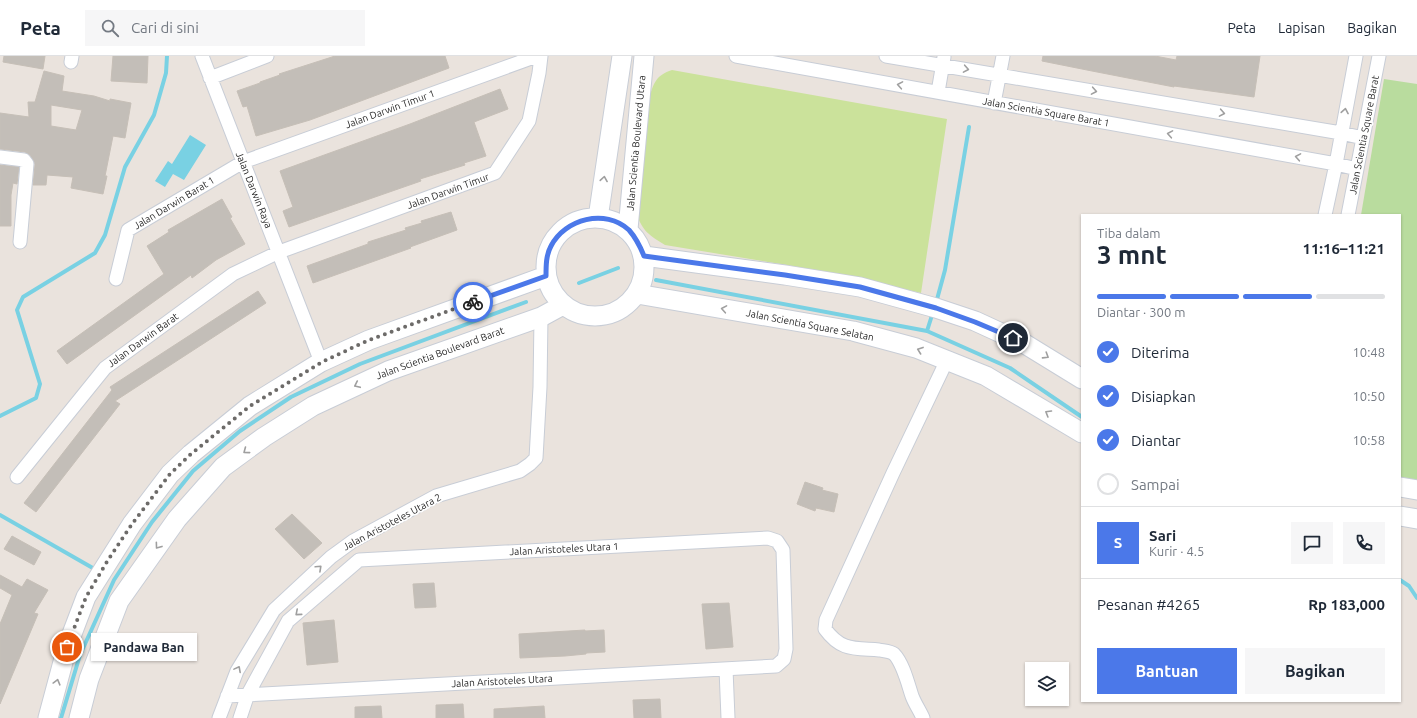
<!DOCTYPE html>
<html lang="id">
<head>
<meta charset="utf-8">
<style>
  :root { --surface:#fff; --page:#f6f6f7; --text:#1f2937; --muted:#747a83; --line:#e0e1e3; --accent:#4b78e9 }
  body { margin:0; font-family:Ubuntu,sans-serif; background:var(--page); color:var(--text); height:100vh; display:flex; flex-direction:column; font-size:15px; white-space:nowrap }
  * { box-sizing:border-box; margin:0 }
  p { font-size:13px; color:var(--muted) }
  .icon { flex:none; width:22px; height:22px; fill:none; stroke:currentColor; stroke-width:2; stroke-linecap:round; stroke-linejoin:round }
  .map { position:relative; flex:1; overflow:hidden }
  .drawer { position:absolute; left:1081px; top:158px; width:320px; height:488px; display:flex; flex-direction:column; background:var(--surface); border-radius:0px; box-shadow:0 1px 3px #0004 }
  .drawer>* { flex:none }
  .fabs { position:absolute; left:1025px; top:606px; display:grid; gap:8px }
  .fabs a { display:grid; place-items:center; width:44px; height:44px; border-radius:0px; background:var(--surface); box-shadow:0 1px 3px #0004; font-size:20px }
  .pin { position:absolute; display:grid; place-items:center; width:34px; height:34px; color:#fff; margin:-17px; border:2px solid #fff; border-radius:50%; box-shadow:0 1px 4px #0007 }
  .courier { position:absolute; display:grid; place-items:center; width:40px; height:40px; margin:-20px; border:3px solid #4b78e9; border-radius:50%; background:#fff; color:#222; box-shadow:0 1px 5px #0007 }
  .bubble { position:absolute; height:28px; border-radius:0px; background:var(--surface); box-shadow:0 1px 3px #0004; font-size:13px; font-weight:700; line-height:28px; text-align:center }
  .summary em { font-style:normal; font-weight:700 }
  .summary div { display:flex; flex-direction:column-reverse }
  .summary { display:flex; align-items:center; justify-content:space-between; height:68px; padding:0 16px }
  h1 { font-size:26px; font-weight:700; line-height:30px }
  .bar { display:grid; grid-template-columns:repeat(4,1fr); gap:6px 4px; align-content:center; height:48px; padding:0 16px }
  .bar i { height:5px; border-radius:3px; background:var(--line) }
  .bar .active { background:var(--accent) }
  .bar p { grid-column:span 4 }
  .line { display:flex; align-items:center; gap:10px; padding:0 16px; border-top:1px solid var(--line) }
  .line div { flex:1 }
  .round { display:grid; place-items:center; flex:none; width:42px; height:42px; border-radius:0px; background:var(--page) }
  ol { padding:0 16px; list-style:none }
  li { display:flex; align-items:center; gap:12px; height:44px }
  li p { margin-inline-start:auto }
  li .icon { padding:4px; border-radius:50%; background:var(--accent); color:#fff; stroke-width:4 }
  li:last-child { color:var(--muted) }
  li i { width:22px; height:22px; border:2px solid var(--line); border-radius:50% }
  .primary-button { display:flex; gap:8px; margin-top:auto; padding:8px 16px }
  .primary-button a { flex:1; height:46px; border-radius:0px; background:var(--accent); color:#fff; font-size:16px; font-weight:700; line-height:46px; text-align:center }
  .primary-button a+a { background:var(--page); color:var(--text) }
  header { display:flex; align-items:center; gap:24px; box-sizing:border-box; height:56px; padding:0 20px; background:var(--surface); border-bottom:1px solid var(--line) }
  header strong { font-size:19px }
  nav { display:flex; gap:22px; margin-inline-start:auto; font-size:14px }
  .search { width:280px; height:36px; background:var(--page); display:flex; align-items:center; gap:10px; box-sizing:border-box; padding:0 14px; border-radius:0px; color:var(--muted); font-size:15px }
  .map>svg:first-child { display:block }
  .green { fill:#b9dc9e }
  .pitch { fill:#cbe29b }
  .water { fill:#79d1e3 }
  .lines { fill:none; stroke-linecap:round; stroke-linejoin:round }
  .stream { stroke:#79d1e3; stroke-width:4 }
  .building { fill:#c3beb8; stroke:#c6bfb7; fill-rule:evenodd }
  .street-casing { stroke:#c8cdd6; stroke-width:15 }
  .secondary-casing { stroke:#c8cdd6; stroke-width:21 }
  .street { stroke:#fff; stroke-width:13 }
  .secondary { stroke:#fff; stroke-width:19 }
  .oneway { stroke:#9f9f9f }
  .done { stroke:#6d6b69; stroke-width:4; stroke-dasharray:0 7.2 }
  .route { stroke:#4b78e9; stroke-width:5 }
  .labels { text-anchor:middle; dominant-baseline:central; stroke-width:3.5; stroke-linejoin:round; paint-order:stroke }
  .street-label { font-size:10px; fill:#2a2a2a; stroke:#fff }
</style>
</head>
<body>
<header>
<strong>Peta</strong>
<div class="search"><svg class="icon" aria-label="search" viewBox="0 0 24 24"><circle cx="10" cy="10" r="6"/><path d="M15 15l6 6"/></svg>Cari di sini</div>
<nav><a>Peta</a><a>Lapisan</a><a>Bagikan</a></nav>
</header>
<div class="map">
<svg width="1417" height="662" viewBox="0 0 1417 662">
  <rect width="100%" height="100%" fill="#eae3dd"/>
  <path class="green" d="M 1384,23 L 1417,28 L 1417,425 L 1400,421 L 1400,159 L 1361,159 Z"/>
  <path class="pitch" d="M 672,14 L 947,63 L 921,237 L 835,217 L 665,189 C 645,177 643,174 634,153 L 649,42 C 654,27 656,19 672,14 Z"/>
  <path class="water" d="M 190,79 L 206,89 L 184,124 L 173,118 L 165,131 L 155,125 L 168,105 L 172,108 Z"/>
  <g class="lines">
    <path class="stream" d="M 656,224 L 927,275 L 1010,312 L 1082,361
      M 579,227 L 618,212
      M 936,247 L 945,214 L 969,71
      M 927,275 L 933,256
      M 0,360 L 36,342 L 40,328 L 17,254 L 23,241 L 95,197 L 105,179 L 125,111 L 154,59 L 166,17 L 167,0
      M 0,459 L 98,515
      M 1400,524 L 1409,530 L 1417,542
      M 61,662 L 80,599 L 114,524 L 152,466 L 193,415 L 240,375 L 291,341 L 360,308 L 526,246"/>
  </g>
  <path class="building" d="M 4,0 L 45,0 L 43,13 L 3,6 Z
    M 113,0 L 148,0 L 147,27 L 111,25 Z
    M 335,0 L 445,0 L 449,12 L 310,64 L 256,80 L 247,50 L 243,51 L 237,35 L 260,27 L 260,26 L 280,19 L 279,18 Z
    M 1043,0 L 1155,0 L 1176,4 L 1177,0 L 1260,0 L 1254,41 L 1174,30 L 1174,31 L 1092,15 L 1042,5 Z
    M 44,15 L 64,20 L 62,35 L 94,40 L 110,45 L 110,43 L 131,47 L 125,82 L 113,80 L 105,120 L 107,120 L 103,138 L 71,132 L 73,121 L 47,119 L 46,129 L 33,129 L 35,108 L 30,99 L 25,96 L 0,93 L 0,57 L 29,61 L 28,46 L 35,46 ZM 51,49 L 82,54 L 76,74 L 51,70 Z
    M 500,33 L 508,53 L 474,66 L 486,100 L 464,107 L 465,109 L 420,123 L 421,125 L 289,171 L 283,155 L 293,151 L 280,115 L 410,68 Z
    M 0,109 L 19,111 L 17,128 L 13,127 L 11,139 L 11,170 L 0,170 Z
    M 222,143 L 232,161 L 230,162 L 245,188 L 216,204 L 192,222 L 191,219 L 67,308 L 57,295 L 164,218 L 147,190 L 169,176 L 168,174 Z
    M 451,156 L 457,174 L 410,191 L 411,192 L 313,227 L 307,210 L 368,188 L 368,186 L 406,174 L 405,172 L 422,167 L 421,165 Z
    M 258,235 L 266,247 L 115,345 L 120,348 L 36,456 L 24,447 L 112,334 L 110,331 Z
    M 805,426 L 823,432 L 822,434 L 838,438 L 834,456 L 816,452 L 815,455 L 797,448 Z
    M 292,458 L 322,487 L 304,503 L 275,473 Z
    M 12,480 L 41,496 L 34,509 L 4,493 Z
    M 0,519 L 22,531 L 27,523 L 48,534 L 34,557 L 38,558 L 0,648 L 0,568 L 12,539 L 0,532 Z
    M 434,527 L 436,551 L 415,552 L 413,528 Z
    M 729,547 L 733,591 L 706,593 L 702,548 Z
    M 334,564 L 338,606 L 307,609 L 303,567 Z
    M 585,574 L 585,575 L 604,574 L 605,596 L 586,597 L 586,598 L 565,600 L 520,602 L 519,578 Z
    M 660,643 L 661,662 L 634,662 L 633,644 Z
    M 463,648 L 464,662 L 436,662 L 436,649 Z
    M 381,650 L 382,662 L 355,662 L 355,651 Z
    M 544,650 L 545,662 L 494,662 L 494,653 Z"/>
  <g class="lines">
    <defs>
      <path id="street" d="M 202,0 L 321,306
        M 736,0 L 1336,108 L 1357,113
        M 886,0 L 1341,77 L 1363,82
        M 71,6 L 72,0
        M 210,22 L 267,0
        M 938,36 L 944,1
        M 994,47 L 1003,0
        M 0,101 L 24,104 L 27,108 L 20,186
        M 1325,159 L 1336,108 L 1356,0
        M 1348,159 L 1379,0
        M 116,223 L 128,174 L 243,106 L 537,0
        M 17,421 L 105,312 L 233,218 L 279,196 L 495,117 L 529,65 L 539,17 L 541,0
        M 726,613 L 728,662
        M 227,640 L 776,610 L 784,603 L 786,593 L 783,494 L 777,485 L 768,482 L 359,504
        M 219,662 L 237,615 L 274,554 L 331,501 L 353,485 L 436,440 L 520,415 L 530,408 L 536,402 L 540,331 L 541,261
        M 240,662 L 248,638 L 288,565 L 359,504
        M 923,662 C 920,655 915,648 912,640 C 908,628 903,607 894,598 C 890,595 884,595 879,594 C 854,592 841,595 825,573 L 826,564 L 893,417 L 947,304"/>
      <path id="secondary" d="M546 211a49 49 0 1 1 98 0a49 49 0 1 1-98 0Z
        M 598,162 L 622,0
        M 628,173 L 644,0
        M 644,200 L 785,219 L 860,231 L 936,252 L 975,265 L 1025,288 L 1082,323
        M 637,238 L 853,275 L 916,292 L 986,320 L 1082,377
        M 1400,431 L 1417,434
        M 1400,460 L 1417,463
        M 48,662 L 67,591 L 86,541 L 132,468 L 170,418 L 191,398 L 250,350 L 321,306 L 369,284 L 546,220
        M 79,662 L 89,623 L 119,545 L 177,463 L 223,411 L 264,381 L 313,350 L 388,315 L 541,261 L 563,249"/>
    </defs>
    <use href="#street" class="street-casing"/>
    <use href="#secondary" class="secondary-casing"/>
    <use href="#street" class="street"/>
    <use href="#secondary" class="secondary"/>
  </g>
  <defs><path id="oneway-chevron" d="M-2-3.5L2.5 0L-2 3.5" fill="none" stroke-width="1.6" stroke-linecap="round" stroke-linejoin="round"/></defs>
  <g class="oneway">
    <use href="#oneway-chevron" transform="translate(966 13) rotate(10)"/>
    <use href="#oneway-chevron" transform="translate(900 29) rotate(-170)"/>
    <use href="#oneway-chevron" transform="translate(1094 35) rotate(10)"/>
    <use href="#oneway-chevron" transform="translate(1345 55) rotate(-80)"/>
    <use href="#oneway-chevron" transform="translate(1222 57) rotate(10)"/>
    <use href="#oneway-chevron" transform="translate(1170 78) rotate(-170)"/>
    <use href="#oneway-chevron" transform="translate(1298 101) rotate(-170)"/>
    <use href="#oneway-chevron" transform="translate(604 123) rotate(-81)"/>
    <use href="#oneway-chevron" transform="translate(724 253) rotate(-170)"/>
    <use href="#oneway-chevron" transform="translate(920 294) rotate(-160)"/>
    <use href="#oneway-chevron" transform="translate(1046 300) rotate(32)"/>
    <use href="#oneway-chevron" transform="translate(357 329) rotate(155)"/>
    <use href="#oneway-chevron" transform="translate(1048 357) rotate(-149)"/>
    <use href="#oneway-chevron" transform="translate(246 395) rotate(143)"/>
    <use href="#oneway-chevron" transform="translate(158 490) rotate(126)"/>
    <use href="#oneway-chevron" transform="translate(319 512) rotate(-43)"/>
    <use href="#oneway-chevron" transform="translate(298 557) rotate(139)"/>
    <use href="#oneway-chevron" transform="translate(238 613) rotate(-62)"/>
    <use href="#oneway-chevron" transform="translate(57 626) rotate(-75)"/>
  </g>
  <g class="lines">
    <path class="done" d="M 67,591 L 86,541 L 108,504 L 132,468 L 170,418 L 191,398 L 250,350 L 322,306 L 369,284 L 473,246"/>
    <path class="route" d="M 473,246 L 546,220 C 546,210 546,199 551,190 C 565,163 605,152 629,174 C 636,182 640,190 644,200 L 785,219 L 860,231 L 936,252 L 975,266 L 1013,282"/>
  </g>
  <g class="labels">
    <g class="street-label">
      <text transform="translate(390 53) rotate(-20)">Jalan Darwin Timur 1</text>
      <text transform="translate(1046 56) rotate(10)">Jalan Scientia Square Barat 1</text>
      <text transform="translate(1364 79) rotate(-79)">Jalan Scientia Square Barat</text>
      <text transform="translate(636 87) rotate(-85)">Jalan Scientia Boulevard Utara</text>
      <text transform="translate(254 134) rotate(68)">Jalan Darwin Raya</text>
      <text transform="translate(448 135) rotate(-20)">Jalan Darwin Timur</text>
      <text transform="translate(174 147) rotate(-31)">Jalan Darwin Barat 1</text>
      <text transform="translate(810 269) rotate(11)">Jalan Scientia Square Selatan</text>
      <text transform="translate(143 284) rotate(-36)">Jalan Darwin Barat</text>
      <text transform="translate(440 297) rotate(-20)">Jalan Scientia Boulevard Barat</text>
      <text transform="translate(392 466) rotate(-28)">Jalan Aristoteles Utara 2</text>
      <text transform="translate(564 493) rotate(-3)">Jalan Aristoteles Utara 1</text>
      <text transform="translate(502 625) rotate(-3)">Jalan Aristoteles Utara</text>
    </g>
  </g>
</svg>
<div class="fabs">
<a><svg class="icon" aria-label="layers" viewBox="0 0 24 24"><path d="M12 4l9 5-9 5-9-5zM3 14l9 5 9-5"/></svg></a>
</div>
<div class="pin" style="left:67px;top:591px;background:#ea580c"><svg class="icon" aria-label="bag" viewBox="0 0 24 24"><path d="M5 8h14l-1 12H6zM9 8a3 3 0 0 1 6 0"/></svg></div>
<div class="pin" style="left:1013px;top:282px;background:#1f2937"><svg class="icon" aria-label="home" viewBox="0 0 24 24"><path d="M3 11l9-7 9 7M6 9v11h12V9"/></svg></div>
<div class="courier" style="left:473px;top:246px"><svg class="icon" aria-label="bike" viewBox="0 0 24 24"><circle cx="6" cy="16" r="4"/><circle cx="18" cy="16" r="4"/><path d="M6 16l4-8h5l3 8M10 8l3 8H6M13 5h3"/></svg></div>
<div class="bubble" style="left:91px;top:577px;width:106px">Pandawa Ban</div>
<section class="drawer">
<div class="summary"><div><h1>3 mnt</h1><p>Tiba dalam</p></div><em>11:16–11:21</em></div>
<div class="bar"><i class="active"></i><i class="active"></i><i class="active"></i><i></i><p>Diantar · 300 m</p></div>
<ol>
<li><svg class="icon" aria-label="check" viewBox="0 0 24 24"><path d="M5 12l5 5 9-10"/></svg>Diterima<p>10:48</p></li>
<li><svg class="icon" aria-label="check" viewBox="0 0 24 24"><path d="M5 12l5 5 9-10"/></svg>Disiapkan<p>10:50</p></li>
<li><svg class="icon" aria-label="check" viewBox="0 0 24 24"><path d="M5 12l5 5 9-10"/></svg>Diantar<p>10:58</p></li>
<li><i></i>Sampai</li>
</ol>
<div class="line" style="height:72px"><b class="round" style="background:var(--accent);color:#fff">S</b><div><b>Sari</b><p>Kurir · 4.5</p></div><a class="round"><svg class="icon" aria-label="chat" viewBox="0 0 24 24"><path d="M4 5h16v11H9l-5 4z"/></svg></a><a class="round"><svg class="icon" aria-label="phone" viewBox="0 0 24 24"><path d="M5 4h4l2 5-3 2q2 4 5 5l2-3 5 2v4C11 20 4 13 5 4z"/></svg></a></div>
<div class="line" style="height:52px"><div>Pesanan #4265</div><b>Rp 183,000</b></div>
<div class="primary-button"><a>Bantuan</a><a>Bagikan</a></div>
</section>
</div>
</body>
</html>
